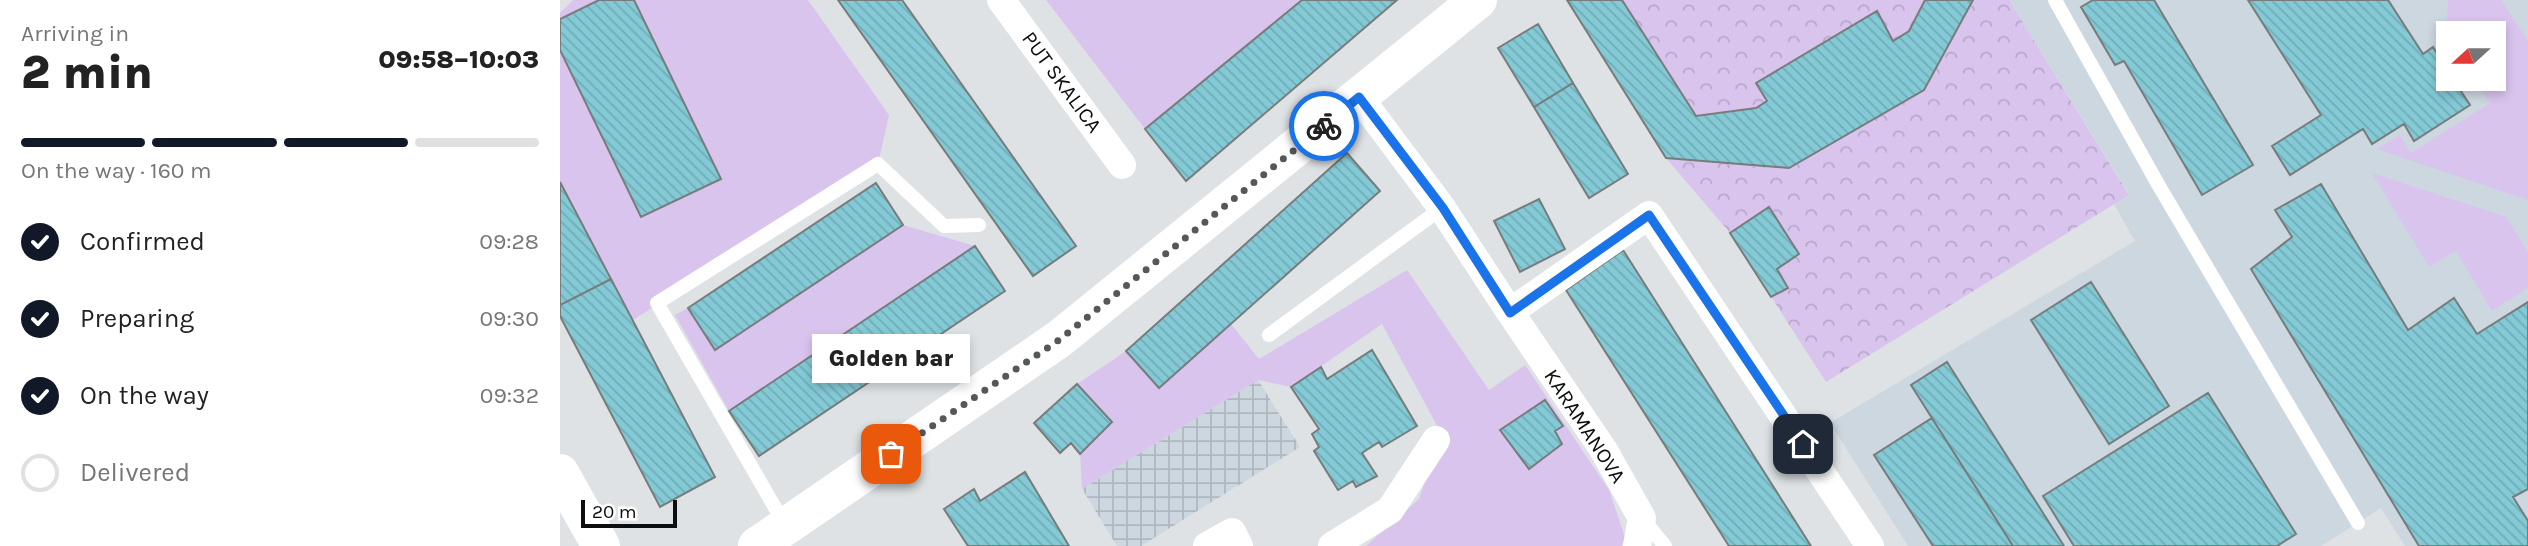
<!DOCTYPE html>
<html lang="en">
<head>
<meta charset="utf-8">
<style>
  :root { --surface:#fff; --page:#f2f2f2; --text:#222; --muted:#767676; --line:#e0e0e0; --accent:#111827 }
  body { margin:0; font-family:Karla,sans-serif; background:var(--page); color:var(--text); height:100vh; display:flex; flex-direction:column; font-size:26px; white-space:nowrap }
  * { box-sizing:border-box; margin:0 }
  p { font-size:23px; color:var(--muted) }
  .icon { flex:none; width:38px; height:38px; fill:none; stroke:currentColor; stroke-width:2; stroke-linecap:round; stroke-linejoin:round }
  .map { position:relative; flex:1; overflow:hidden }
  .sheet { display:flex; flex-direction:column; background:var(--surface); width:560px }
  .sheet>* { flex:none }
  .needle { width:46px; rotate:249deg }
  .fabs { position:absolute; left:1876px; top:21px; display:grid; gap:14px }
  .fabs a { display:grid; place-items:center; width:70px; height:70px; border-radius:0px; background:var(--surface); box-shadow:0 4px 10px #0003; font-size:35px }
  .scale { position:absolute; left:21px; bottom:18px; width:96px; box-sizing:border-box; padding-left:7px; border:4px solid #0b0d0e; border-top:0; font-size:19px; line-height:24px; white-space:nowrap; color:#0b0d0e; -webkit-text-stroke:5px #fff; paint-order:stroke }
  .pin { position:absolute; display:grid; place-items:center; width:60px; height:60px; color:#fff; margin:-30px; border-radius:14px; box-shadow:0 4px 10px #0006 }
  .courier { position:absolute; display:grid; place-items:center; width:70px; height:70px; margin:-35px; border:5px solid #1a73e8; border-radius:50%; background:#fff; color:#222; box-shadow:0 2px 9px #0007 }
  .bubble { position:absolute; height:49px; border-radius:0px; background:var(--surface); box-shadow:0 4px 10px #0003; font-size:23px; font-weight:800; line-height:49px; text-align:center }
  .summary em { font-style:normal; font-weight:800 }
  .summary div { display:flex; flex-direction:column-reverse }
  .summary { display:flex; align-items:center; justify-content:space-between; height:119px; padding:0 21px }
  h1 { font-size:46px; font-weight:800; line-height:52px }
  .bar { display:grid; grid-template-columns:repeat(4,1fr); gap:10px 7px; align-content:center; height:84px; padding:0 21px }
  .bar i { height:9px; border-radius:5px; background:var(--line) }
  .bar .on { background:var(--accent) }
  .bar p { grid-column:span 4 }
  ol { padding:0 21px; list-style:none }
  li { display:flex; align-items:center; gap:21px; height:77px }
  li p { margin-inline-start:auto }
  li .icon { padding:7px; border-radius:50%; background:var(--accent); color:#fff; stroke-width:4 }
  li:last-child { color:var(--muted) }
  li i { width:38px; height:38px; border:4px solid var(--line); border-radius:50% }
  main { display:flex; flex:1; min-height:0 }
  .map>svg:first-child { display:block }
  .built { fill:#cdd7e0; fill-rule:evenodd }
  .industrial { fill:url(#industrial-grid) }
  .grass { fill:#d9c4ee }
  .park { fill:url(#park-crowns) }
  .building { fill:url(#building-back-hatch); stroke:#777c7c; stroke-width:2 }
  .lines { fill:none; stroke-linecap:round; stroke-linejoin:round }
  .lane { stroke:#fff; stroke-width:14 }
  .street { stroke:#fff; stroke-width:28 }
  .secondary { stroke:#fff; stroke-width:38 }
  .done { stroke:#555859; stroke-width:7; stroke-dasharray:0 12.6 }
  .route { stroke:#1a73e8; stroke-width:9 }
  .labels { text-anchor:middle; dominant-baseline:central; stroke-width:5; stroke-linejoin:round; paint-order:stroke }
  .street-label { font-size:21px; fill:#0b0d0e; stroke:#fff }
</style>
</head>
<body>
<main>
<section class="sheet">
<div class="summary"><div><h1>2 min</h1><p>Arriving in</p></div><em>09:58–10:03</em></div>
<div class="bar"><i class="on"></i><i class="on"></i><i class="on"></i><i></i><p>On the way · 160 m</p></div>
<ol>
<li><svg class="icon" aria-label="check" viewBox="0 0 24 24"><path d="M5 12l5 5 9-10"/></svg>Confirmed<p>09:28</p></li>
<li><svg class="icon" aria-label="check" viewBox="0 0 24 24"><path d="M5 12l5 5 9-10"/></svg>Preparing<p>09:30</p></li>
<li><svg class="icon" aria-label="check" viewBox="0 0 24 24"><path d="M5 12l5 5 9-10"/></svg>On the way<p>09:32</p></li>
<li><i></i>Delivered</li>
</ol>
</section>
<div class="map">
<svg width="1968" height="546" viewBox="0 0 1968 546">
  <defs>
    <pattern id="industrial-grid" width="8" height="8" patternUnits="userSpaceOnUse" patternTransform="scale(1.75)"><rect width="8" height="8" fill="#cdd7e0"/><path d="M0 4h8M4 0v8" fill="none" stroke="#afb7bf"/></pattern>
    <pattern id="park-crowns" width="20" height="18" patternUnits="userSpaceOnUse" patternTransform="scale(1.75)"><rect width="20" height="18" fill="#d9c4ee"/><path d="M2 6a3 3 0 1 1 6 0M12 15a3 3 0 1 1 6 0" fill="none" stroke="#b9a7cb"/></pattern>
    <pattern id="building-back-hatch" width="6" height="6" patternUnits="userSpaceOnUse" patternTransform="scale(1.75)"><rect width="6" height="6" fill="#83cad6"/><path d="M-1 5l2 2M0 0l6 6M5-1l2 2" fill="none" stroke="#70acb6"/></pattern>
  </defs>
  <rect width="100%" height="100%" fill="#dee2e5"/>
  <path class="built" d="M 1449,0 L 1968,0 L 1968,546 L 1845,546 L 1821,508 L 1761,546 L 1348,546 L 1270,423 L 1575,241 L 1554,204 L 1569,194 ZM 1888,33 L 1934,33 L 1934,79 L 1888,79 Z"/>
  <path class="industrial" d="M 698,380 L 740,447 L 581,546 L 557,546 L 522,489 Z"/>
  <path class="grass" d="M 13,0 L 248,0 L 329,115 L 318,164 L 73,320 L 0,182 L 0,13 Z
    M 486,0 L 742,0 L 585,129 Z
    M 1888,0 L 1941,0 L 1968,41 L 1968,200 L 1817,149 L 1840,135 L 1851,153 L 1930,103 L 1914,79 L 1934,79 L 1934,33 L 1888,33 L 1888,39 L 1886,35 Z
    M 1812,173 L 1946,217 L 1968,252 L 1968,288 L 1932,311 L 1896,251 L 1869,267 Z
    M 343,225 L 415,246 L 169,411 L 115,315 L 128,308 L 155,350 Z
    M 847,270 L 929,390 L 965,365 L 1049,490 L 1065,537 L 1062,546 L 806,546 L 859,499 L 881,433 L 822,324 L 731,387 L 698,380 L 522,489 L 520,454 L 552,422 L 517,384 L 566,351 L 599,387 L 671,324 L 699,359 Z"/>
  <path class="park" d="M 1061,0 L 1365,0 L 1349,31 L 1333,41 L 1316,11 L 1197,82 L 1207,101 L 1196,108 L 1136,116 Z
    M 1413,0 L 1449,0 L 1569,195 L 1266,382 L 1170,233 L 1106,158 L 1229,168 L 1364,90 Z"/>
  <path class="building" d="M 39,0 L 74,0 L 161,179 L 81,217 L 0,50 L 0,19 Z
    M 278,0 L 342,0 L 516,246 L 473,276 Z
    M 742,0 L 837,0 L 626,181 L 585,129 Z
    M 1007,0 L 1062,0 L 1136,116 L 1196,108 L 1207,101 L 1196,83 L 1317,11 L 1333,41 L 1349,31 L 1365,0 L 1413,0 L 1364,90 L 1229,168 L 1106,158 Z
    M 1533,0 L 1594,0 L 1693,165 L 1642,195 L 1564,61 L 1555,65 L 1521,7 Z
    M 1688,0 L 1828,0 L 1863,54 L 1873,47 L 1888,71 L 1888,79 L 1893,79 L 1910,105 L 1854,141 L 1844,124 L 1812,144 L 1803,129 L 1730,175 L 1712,146 L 1761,115 Z
    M 978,24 L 1013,83 L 974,107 L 938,48 Z
    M 1013,83 L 1068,174 L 1029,198 L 974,107 Z
    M 787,153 L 820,191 L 599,388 L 566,351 Z
    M 0,182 L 51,279 L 0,305 Z
    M 316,183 L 343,225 L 155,350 L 128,308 Z
    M 1761,184 L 1848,330 L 1894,298 L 1917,334 L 1968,302 L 1968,489 L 1953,497 L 1968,521 L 1968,546 L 1859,546 L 1691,269 L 1732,237 L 1715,210 Z
    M 979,199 L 1005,249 L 960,272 L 934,221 Z
    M 1209,207 L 1239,254 L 1217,269 L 1228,288 L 1211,297 L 1170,233 Z
    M 415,246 L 445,291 L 199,456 L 169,411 Z
    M 1063,250 L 1251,546 L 1169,546 L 1006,290 Z
    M 51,279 L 155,477 L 100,507 L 0,316 L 0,305 Z
    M 1531,282 L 1609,406 L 1549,444 L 1471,320 Z
    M 812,350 L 857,426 L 822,447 L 819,442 L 802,453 L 817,476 L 796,487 L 793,481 L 778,490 L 754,451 L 759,447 L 752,434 L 759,429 L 731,387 L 761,367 L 767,379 Z
    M 1387,362 L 1504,546 L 1453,546 L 1351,385 Z
    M 517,384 L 552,422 L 520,454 L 511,443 L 500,453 L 474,423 Z
    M 1648,393 L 1736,534 L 1717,546 L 1514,546 L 1483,496 Z
    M 985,400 L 1003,426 L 995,431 L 1002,444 L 969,469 L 940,430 Z
    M 1372,418 L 1453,546 L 1373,546 L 1314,455 Z
    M 465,472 L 509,546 L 408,546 L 384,509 L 414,489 L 420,501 Z"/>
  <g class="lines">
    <path class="lane" d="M 1495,0 L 1599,186 L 1798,523
      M 709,335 L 882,208
      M 1083,519 L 1105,546
      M 225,525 L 97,303 L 318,164 L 384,226 L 419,225"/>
    <path class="street" d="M 441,0 L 562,165
      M 799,97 L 882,208 L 950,312 L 1089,215 L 1310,546
      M 950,312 L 1043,449 L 1082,518 L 1077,546
      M 647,546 L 672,532 L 679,546
      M 772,546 L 830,510 L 876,440"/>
    <path class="secondary" d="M 0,473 L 41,546
      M 197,546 L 499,339 L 918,0"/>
  </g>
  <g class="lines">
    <path class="done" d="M 331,454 L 499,340 L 764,126"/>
    <path class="route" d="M 764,126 L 799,97 L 883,208 L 950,313 L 1089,215 L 1243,444"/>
  </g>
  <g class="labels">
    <g class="street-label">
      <text transform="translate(502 82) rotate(54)">PUT SKALICA</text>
      <text transform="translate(1025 426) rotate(57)">KARAMANOVA</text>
    </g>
  </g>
</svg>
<div class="fabs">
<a><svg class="needle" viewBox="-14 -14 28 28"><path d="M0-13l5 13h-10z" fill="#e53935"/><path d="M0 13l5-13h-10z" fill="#767676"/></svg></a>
</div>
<div class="scale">20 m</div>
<div class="pin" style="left:331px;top:454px;background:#ea580c"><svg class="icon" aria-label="bag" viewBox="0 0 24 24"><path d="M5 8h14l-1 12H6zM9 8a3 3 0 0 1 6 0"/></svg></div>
<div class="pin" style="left:1243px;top:444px;background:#1f2937"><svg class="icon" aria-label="home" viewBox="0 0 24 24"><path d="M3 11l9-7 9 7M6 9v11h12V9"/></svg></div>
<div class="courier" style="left:764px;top:126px"><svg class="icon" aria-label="bike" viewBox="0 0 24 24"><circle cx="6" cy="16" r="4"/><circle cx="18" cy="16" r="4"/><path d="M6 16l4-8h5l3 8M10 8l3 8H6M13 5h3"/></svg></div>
<div class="bubble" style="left:252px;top:334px;width:158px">Golden bar</div>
</div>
</main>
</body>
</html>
